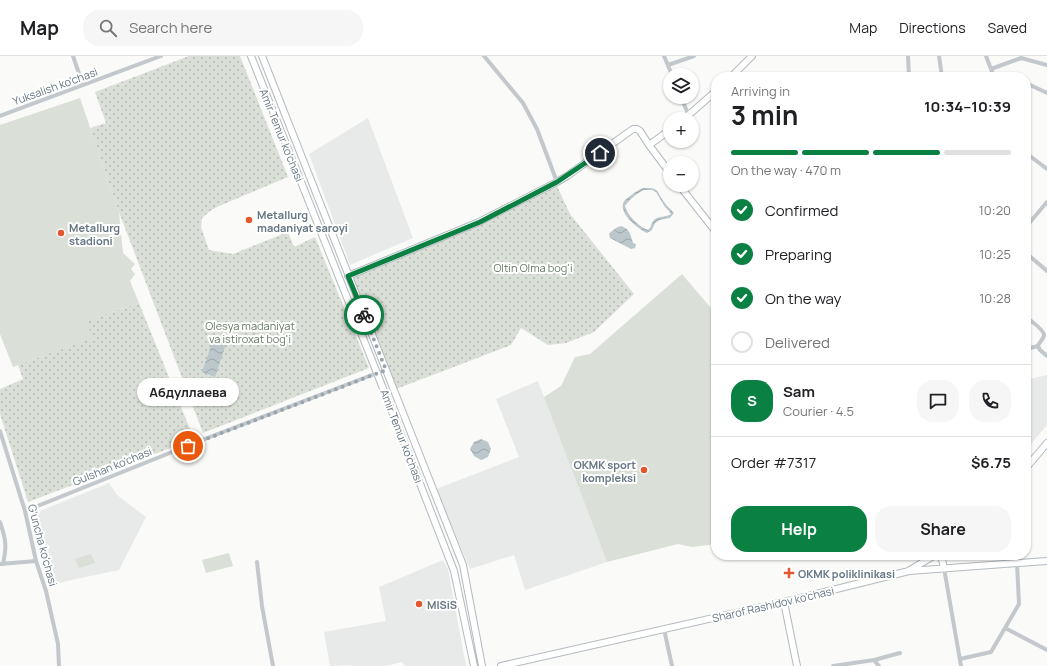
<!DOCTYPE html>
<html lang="en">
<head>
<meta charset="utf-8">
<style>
  :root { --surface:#fff; --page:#f6f6f6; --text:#202124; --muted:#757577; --line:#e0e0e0; --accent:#0b8043 }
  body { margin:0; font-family:Manrope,sans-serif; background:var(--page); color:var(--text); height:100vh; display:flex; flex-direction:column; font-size:15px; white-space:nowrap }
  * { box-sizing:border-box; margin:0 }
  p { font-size:13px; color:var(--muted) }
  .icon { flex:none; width:22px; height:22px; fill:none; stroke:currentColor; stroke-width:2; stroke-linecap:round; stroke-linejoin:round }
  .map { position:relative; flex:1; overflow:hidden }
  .panel { position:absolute; left:711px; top:16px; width:320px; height:488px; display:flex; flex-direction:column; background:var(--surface); border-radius:16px; box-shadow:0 1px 3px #0004 }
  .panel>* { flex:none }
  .buttons { position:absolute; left:663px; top:12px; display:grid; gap:8px }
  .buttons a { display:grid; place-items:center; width:36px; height:36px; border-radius:50%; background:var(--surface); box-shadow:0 1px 3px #0004; font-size:20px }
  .pin { position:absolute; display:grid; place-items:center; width:34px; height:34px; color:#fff; margin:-17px; border:2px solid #fff; border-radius:50%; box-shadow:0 1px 4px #0007 }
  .courier { position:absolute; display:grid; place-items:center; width:40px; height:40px; margin:-20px; border:3px solid #0b8043; border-radius:50%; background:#fff; color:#222; box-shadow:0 1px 5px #0007 }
  .bubble { position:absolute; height:28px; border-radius:14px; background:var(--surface); box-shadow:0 1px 3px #0004; font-size:13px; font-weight:700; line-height:28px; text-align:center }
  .headline em { font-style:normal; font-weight:700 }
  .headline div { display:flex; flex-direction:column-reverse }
  .headline { display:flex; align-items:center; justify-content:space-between; height:68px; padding:0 20px }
  h1 { font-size:26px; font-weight:700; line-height:30px }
  .bar { display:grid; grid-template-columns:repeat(4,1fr); gap:6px 4px; align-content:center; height:48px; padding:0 20px }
  .bar i { height:5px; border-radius:3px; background:var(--line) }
  .bar .current { background:var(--accent) }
  .bar p { grid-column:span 4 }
  .line { display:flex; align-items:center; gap:10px; padding:0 20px; border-top:1px solid var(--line) }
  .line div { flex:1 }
  .round { display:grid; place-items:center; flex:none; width:42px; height:42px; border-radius:16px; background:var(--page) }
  ol { padding:0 20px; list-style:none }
  li { display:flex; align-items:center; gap:12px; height:44px }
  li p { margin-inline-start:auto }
  li .icon { padding:4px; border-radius:50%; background:var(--accent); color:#fff; stroke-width:4 }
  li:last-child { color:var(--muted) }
  li i { width:22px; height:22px; border:2px solid var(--line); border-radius:50% }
  .button { display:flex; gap:8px; margin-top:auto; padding:8px 20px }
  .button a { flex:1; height:46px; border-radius:16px; background:var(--accent); color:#fff; font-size:16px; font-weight:700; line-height:46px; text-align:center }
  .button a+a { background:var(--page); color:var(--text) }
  header { display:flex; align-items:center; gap:24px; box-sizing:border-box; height:56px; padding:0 20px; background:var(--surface); border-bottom:1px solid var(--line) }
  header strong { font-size:19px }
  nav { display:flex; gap:22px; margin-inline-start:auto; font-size:14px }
  .search { width:280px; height:36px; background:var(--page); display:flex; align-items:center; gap:10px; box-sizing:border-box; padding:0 14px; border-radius:16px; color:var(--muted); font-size:15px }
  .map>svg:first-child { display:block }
  .built { fill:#e8e9e9 }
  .park { fill:url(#park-dots) }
  .pitch { fill:#dadfd7 }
  .water { fill:url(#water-waves); fill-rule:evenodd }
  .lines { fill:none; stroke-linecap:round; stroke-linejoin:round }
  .secondary-casing { stroke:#b3babf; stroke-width:8 }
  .street { stroke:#c3c8cc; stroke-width:4 }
  .secondary { stroke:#fff; stroke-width:6 }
  .done { stroke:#99a4ac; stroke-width:4; stroke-dasharray:0 7.2 }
  .route { stroke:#0b8043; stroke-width:5 }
  .poi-dot { fill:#e4572e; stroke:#fff; stroke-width:1.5 }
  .labels { text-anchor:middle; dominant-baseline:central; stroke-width:4; stroke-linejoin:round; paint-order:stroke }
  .street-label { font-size:11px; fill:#657683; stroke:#fff }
  .poi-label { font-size:11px; font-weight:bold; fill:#657683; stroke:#fff; text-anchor:start }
  .park-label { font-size:11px; fill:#687a64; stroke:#fff }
</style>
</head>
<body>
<header>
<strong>Map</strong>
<div class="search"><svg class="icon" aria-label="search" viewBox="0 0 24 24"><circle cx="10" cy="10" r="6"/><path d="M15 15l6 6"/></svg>Search here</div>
<nav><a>Map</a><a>Directions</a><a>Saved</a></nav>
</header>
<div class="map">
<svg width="1047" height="610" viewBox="0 0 1047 610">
  <defs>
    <pattern id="park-dots" width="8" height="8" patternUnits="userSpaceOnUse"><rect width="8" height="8" fill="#dadfd7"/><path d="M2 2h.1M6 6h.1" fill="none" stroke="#b4b9b4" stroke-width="1.8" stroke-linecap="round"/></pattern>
    <pattern id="water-waves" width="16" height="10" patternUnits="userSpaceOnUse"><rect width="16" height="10" fill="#bbc7cb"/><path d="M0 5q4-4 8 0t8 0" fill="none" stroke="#9ca6aa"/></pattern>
  </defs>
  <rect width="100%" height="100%" fill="#fafaf8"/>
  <path class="built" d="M 368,62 L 413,182 L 350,209 L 309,98 Z
    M 1047,319 L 1047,369 L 1026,394 L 1026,324 Z
    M 538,325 L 561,385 L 607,506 L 525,534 L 514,499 L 470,513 L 436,433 L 519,401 L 496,343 Z
    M 109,427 L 117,439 L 146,461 L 119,514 L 48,529 L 30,459 Z
    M 443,504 L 448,513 L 466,610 L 405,610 L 402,606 L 385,610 L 351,610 L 351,609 L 330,610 L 324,576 L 386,565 L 379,531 Z"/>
  <path class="park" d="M 189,0 L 240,0 L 288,121 L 219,150 L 210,155 L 202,162 L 201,171 L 209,194 L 233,198 L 288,176 L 294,191 L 315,181 L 369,312 L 203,377 L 119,156 L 90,72 L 106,67 L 95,36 Z
    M 557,130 L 570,158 L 634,238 L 594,276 L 566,287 L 548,289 L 521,272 L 511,289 L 396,333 L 352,222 L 472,172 Z
    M 139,247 L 194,383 L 28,446 L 0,358 L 0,333 L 23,323 L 18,309 L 91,282 L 86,265 Z"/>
  <path class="pitch" d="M 80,42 L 119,156 L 123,197 L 135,208 L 131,213 L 135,218 L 130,225 L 139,247 L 87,265 L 92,282 L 13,311 L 0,278 L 0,69 Z
    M 682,218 L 716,258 L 716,488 L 692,491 L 678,488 L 607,506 L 544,341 L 561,330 L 575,301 L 590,298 Z
    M 229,497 L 233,510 L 206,517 L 202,504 Z
    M 91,498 L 95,507 L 79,512 L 75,503 Z"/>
  <path class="water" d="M 643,132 C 661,131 656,136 665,147 C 667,151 671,153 674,157 L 670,162 C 659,164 656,163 652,174 L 647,177 C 639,173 620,159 623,148 C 624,143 638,134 643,132 ZM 644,134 L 652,134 L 656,136 L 665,151 L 669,155 L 671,158 C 667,161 660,160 655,163 C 651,166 652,171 648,174 C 638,170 628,160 625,150 C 629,144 637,137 644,134 Z
    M 621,170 C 631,174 630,178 633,187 L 636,188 L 635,192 L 631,193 L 610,182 L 609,178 C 612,174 617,171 621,170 Z
    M 214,281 L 227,285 L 215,321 L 202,316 Z
    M 481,383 L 488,386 L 491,393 L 488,401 L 481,404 L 474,400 L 470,393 L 474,386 Z"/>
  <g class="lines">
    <defs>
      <path id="secondary" d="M 251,0 L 377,317 L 454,515 L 474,610
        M 262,0 L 463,509 L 482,610
        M 731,21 L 752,0
        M 684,63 L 716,35
        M 649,89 L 670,74
        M 679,129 L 716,176
        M 348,220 L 479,166 L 557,126 L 567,120 L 633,73 L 637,73 L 640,75 L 649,89 L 670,117
        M 1026,412 L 1047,387
        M 941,499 L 944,512
        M 910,514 L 935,499
        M 784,546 L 797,610
        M 501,610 L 784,546 L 909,515 L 1047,505"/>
    </defs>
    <use href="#secondary" class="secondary-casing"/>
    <path class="street" d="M 73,0 L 83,29
      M 484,0 L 523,47 L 537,73 L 557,126
      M 664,0 L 672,19
      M 908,0 L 909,21
      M 939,0 L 942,21
      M 986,0 L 994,21
      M 668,9 L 694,0
      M 991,13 L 1021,2 L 1047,9
      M 1026,27 L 1047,37
      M 681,41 L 689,60
      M 0,60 L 161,0
      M 1026,97 L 1047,113
      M 1026,171 L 1047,146
      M 1026,197 L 1047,215
      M 1026,261 C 1030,264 1044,274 1044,279 C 1044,283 1039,286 1038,290 L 1040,294 L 1047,300
      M 1026,293 L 1038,290
      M 0,375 L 25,455 L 36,505 L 46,535 L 58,588 L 59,610
      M 25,455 L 202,384 L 385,314
      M 0,466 C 6,484 7,490 3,508
      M 257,506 L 262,550 L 273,610
      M 0,508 L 36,505
      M 944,512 L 961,610
      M 1005,572 L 1047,594
      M 664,573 L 672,610
      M 960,603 L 991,596 L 1019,548 L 1017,507
      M 874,604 L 879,610
      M 833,610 L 874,604 L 900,597"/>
    <use href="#secondary" class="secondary"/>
  </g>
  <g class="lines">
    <path class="done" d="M 188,390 L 386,314 L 364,259"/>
    <path class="route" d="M 364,259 L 348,220 L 480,166 L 557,126 L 600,97"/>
  </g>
  <g class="poi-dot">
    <circle cx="249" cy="164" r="4"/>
    <circle cx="61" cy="177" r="4"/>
    <circle cx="644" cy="414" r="4"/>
    <path d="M787 511h4v4h4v4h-4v4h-4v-4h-4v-4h4z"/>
    <circle cx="419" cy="548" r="4"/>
  </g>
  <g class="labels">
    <g class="street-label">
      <text transform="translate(55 30) rotate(-20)">Yuksalish ko'chasi</text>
      <text transform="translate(282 79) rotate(68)">Amir Temur ko'chasi</text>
      <text transform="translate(402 380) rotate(69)">Amir Temur ko'chasi</text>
      <text transform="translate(112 410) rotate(-22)">Gulshan ko'chasi</text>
      <text transform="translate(43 489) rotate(75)">G‘uncha ko'chasi</text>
      <text transform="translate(773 548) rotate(-13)">Sharof Rashidov ko'chasi</text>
    </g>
    <g class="poi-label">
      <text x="257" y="158">Metallurg<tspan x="257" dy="13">madaniyat saroyi</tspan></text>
      <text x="69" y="171">Metallurg<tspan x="69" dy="13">stadioni</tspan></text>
      <text x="636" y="408" text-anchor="end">OKMK sport<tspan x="636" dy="13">kompleksi</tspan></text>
      <text x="798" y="517">OKMK poliklinikasi</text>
      <text x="427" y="548">MISiS</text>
    </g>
    <g class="park-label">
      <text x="533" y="211">Oltin Olma bog'i</text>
      <text x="250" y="269">Olesya madaniyat<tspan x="250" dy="13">va istiroxat bog'i</tspan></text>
    </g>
  </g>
</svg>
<div class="buttons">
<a><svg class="icon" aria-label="layers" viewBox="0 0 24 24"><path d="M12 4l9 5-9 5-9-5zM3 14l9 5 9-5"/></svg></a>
<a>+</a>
<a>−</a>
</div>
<div class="pin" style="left:188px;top:390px;background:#ea580c"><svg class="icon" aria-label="bag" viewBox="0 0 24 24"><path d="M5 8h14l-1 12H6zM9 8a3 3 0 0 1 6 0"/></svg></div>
<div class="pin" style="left:600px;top:97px;background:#1f2937"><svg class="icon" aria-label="home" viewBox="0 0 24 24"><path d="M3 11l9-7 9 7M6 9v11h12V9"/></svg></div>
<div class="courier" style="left:364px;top:259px"><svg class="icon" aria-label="bike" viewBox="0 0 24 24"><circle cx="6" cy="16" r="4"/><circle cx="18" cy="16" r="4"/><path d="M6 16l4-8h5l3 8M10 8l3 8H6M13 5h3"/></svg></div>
<div class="bubble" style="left:137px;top:322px;width:102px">Абдуллаева</div>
<section class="panel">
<div class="headline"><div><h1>3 min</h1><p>Arriving in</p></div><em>10:34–10:39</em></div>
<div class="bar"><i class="current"></i><i class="current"></i><i class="current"></i><i></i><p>On the way · 470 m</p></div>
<ol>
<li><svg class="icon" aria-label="check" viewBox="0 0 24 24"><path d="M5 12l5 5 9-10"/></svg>Confirmed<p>10:20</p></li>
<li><svg class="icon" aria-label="check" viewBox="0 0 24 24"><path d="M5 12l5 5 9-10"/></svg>Preparing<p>10:25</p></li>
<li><svg class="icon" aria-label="check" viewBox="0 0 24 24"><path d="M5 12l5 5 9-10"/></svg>On the way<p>10:28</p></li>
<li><i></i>Delivered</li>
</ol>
<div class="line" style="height:72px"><b class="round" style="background:var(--accent);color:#fff">S</b><div><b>Sam</b><p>Courier · 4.5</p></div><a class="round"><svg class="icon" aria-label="chat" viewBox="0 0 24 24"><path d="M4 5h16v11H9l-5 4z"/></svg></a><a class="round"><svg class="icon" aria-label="phone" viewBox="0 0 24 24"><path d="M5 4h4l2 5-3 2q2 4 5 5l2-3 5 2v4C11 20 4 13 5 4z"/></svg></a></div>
<div class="line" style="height:52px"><div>Order #7317</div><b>$6.75</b></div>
<div class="button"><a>Help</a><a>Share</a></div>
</section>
</div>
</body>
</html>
